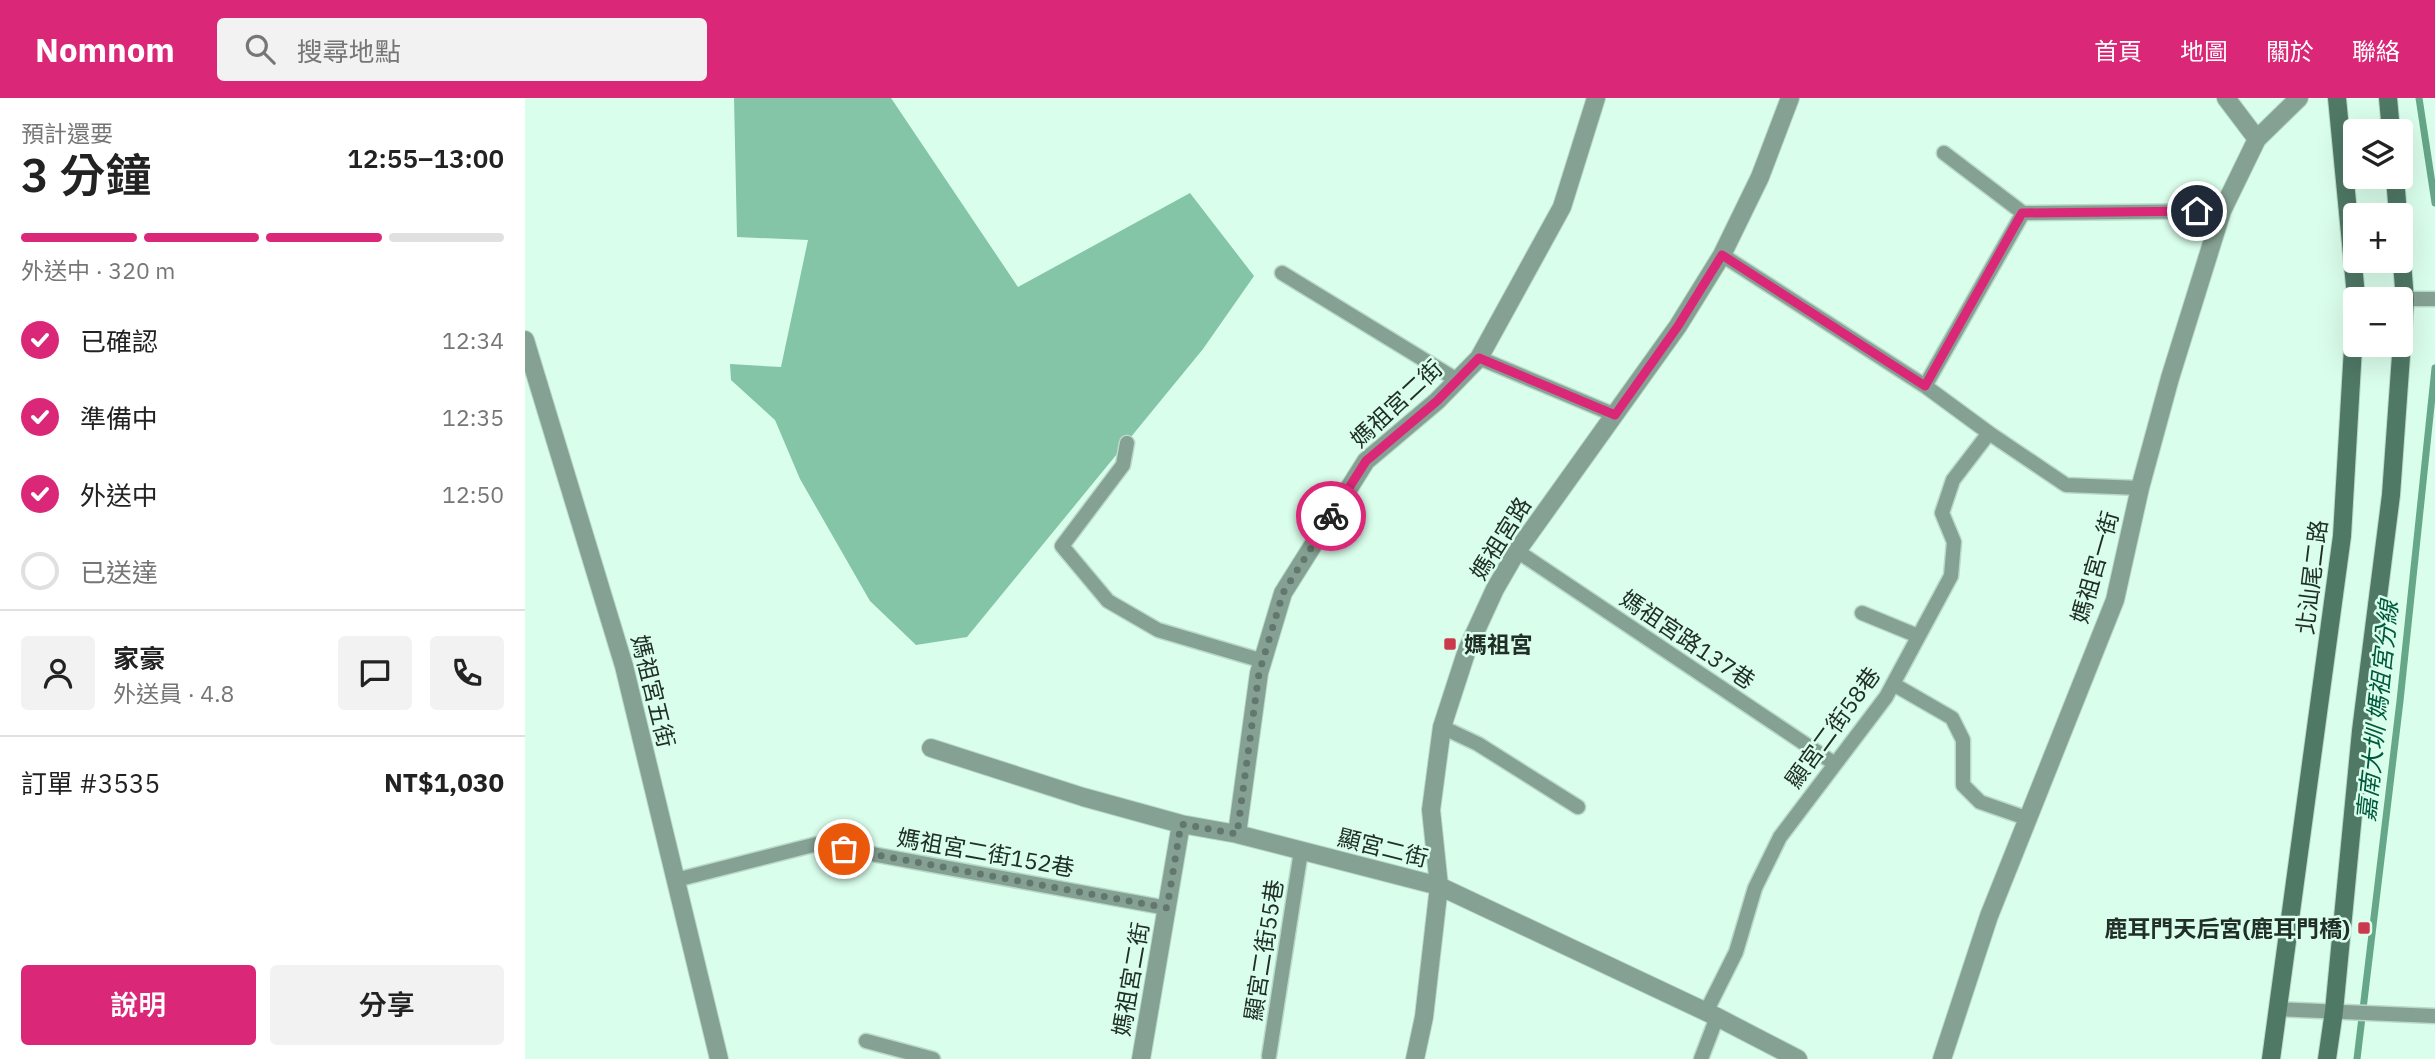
<!DOCTYPE html>
<html lang="zh-TW">
<head>
<meta charset="utf-8">
<style>
  :root { --surface:#fff; --page:#f2f2f2; --text:#222; --muted:#767676; --line:#e0e0e0; --accent:#db2777 }
  body { margin:0; font-family:"IBM Plex Sans","Noto Sans TC",sans-serif; background:var(--page); color:var(--text); height:100vh; display:flex; flex-direction:column; font-size:26px; white-space:nowrap }
  * { box-sizing:border-box; margin:0 }
  p { font-size:23px; color:var(--muted) }
  .icon { flex:none; width:38px; height:38px; fill:none; stroke:currentColor; stroke-width:2; stroke-linecap:round; stroke-linejoin:round }
  .map { position:relative; flex:1; overflow:hidden }
  .drawer { display:flex; flex-direction:column; background:var(--surface); width:525px }
  .drawer>* { flex:none }
  .tools { position:absolute; left:1818px; top:21px; display:grid; gap:14px }
  .tools a { display:grid; place-items:center; width:70px; height:70px; border-radius:7px; background:var(--surface); box-shadow:0 7px 28px #0002; font-size:35px }
  .pin { position:absolute; display:grid; place-items:center; width:60px; height:60px; color:#fff; margin:-30px; border:4px solid #fff; border-radius:50%; box-shadow:0 2px 7px #0007 }
  .courier { position:absolute; display:grid; place-items:center; width:70px; height:70px; margin:-35px; border:5px solid #db2777; border-radius:50%; background:#fff; color:#222; box-shadow:0 2px 9px #0007 }
  .summary em { font-style:normal; font-weight:600 }
  .summary div { display:flex; flex-direction:column-reverse }
  .summary { display:flex; align-items:center; justify-content:space-between; height:119px; padding:0 21px }
  h1 { font-size:46px; font-weight:600; line-height:52px }
  .bar { display:grid; grid-template-columns:repeat(4,1fr); gap:10px 7px; align-content:center; height:84px; padding:0 21px }
  .bar i { height:9px; border-radius:5px; background:var(--line) }
  .bar .selected { background:var(--accent) }
  .bar p { grid-column:span 4 }
  .line { display:flex; align-items:center; gap:18px; padding:0 21px; border-top:2px solid var(--line) }
  .line div { flex:1 }
  .round { display:grid; place-items:center; flex:none; width:74px; height:74px; border-radius:7px; background:var(--page) }
  ol { padding:0 21px; list-style:none }
  li { display:flex; align-items:center; gap:21px; height:77px }
  li p { margin-inline-start:auto }
  li .icon { padding:7px; border-radius:50%; background:var(--accent); color:#fff; stroke-width:4 }
  li:last-child { color:var(--muted) }
  li i { width:38px; height:38px; border:4px solid var(--line); border-radius:50% }
  .action { display:flex; gap:14px; margin-top:auto; padding:14px 21px }
  .action a { flex:1; height:80px; border-radius:7px; background:var(--accent); color:#fff; font-size:28px; font-weight:600; line-height:80px; text-align:center }
  .action a+a { background:var(--page); color:var(--text) }
  header { display:flex; align-items:center; gap:42px; box-sizing:border-box; height:98px; padding:0 35px; background:var(--accent); color:#fff }
  header strong { font-size:33px }
  nav { display:flex; gap:38px; margin-inline-start:auto; font-size:24px }
  .search { width:490px; height:63px; background:var(--page); display:flex; align-items:center; gap:18px; box-sizing:border-box; padding:0 24px; border-radius:7px; color:var(--muted); font-size:26px }
  main { display:flex; flex:1; min-height:0 }
  .map>svg:first-child { display:block }
  .forest { fill:#83c5a6 }
  .lines { fill:none; stroke-linecap:round; stroke-linejoin:round }
  .stream { stroke:#66a789; stroke-width:7 }
  .lane-casing { stroke:#b9d9c9; stroke-width:17 }
  .street-casing { stroke:#b9d9c9; stroke-width:20 }
  .secondary-casing { stroke:#b9d9c9; stroke-width:20 }
  .lane { stroke:#85a193; stroke-width:14 }
  .street { stroke:#85a193; stroke-width:18 }
  .secondary { stroke:#4f7865; stroke-width:18 }
  .done { stroke:#62776d; stroke-width:7; stroke-dasharray:0 12.6 }
  .route { stroke:#db2777; stroke-width:9 }
  .poi-dot { fill:#cb3a4c; stroke:#dafeec; stroke-width:2.5 }
  .labels { text-anchor:middle; dominant-baseline:central; stroke-width:5; stroke-linejoin:round; paint-order:stroke }
  .street-label { font-size:23px; fill:#212f28; stroke:#dafeec }
  .poi-label { font-size:23px; font-weight:bold; fill:#212f28; stroke:#dafeec; text-anchor:start }
  .water-label { font-size:24px; font-style:italic; fill:#00593d; stroke:#dafeec }
</style>
</head>
<body>
<header>
<strong>Nomnom</strong>
<div class="search"><svg class="icon" aria-label="search" viewBox="0 0 24 24"><circle cx="10" cy="10" r="6"/><path d="M15 15l6 6"/></svg>搜尋地點</div>
<nav><a>首頁</a><a>地圖</a><a>關於</a><a>聯絡</a></nav>
</header>
<main>
<section class="drawer">
<div class="summary"><div><h1>3 分鐘</h1><p>預計還要</p></div><em>12:55–13:00</em></div>
<div class="bar"><i class="selected"></i><i class="selected"></i><i class="selected"></i><i></i><p>外送中 · 320 m</p></div>
<ol>
<li><svg class="icon" aria-label="check" viewBox="0 0 24 24"><path d="M5 12l5 5 9-10"/></svg>已確認<p>12:34</p></li>
<li><svg class="icon" aria-label="check" viewBox="0 0 24 24"><path d="M5 12l5 5 9-10"/></svg>準備中<p>12:35</p></li>
<li><svg class="icon" aria-label="check" viewBox="0 0 24 24"><path d="M5 12l5 5 9-10"/></svg>外送中<p>12:50</p></li>
<li><i></i>已送達</li>
</ol>
<div class="line" style="height:126px"><a class="round"><svg class="icon" aria-label="person" viewBox="0 0 24 24"><circle cx="12" cy="8" r="4"/><path d="M4 21q1-7 8-7t8 7"/></svg></a><div><b>家豪</b><p>外送員 · 4.8</p></div><a class="round"><svg class="icon" aria-label="chat" viewBox="0 0 24 24"><path d="M4 5h16v11H9l-5 4z"/></svg></a><a class="round"><svg class="icon" aria-label="phone" viewBox="0 0 24 24"><path d="M5 4h4l2 5-3 2q2 4 5 5l2-3 5 2v4C11 20 4 13 5 4z"/></svg></a></div>
<div class="line" style="height:91px"><div>訂單 #3535</div><b>NT$1,030</b></div>
<div class="action"><a>說明</a><a>分享</a></div>
</section>
<div class="map">
<svg width="1910" height="961" viewBox="0 0 1910 961">
  <rect width="100%" height="100%" fill="#dafeec"/>
  <path class="forest" d="M 209,0 L 366,0 L 493,189 L 665,95 L 729,178 L 678,251 L 442,539 L 391,547 L 345,503 L 275,381 L 250,322 L 206,282 L 205,266 L 256,269 L 283,142 L 212,139 Z"/>
  <g class="lines">
    <path class="stream" d="M 1894,0 L 1910,105
      M 1832,961 L 1875,603 L 1910,270"/>
    <defs>
      <path id="lane" d="M 1419,55 L 1498,115
        M 1197,157 L 1400,288 L 1464,335 L 1541,387 L 1615,390
        M 757,175 L 932,282
        M 1831,198 L 1874,201
        M 1876,201 L 1910,201
        M 954,260 L 1090,317
        M 1400,288 L 1498,115 L 1697,113
        M 602,345 L 598,367 L 537,448 L 583,503 L 633,532 L 738,563
        M 992,453 L 1310,666
        M 1337,515 L 1393,538
        M 1368,586 L 1427,620 L 1438,642 L 1438,687 L 1455,704 L 1501,720
        M 917,629 L 953,646 L 1053,709
        M 151,782 L 292,746 L 642,810
        M 1752,911 L 1910,918
        M 1181,914 L 1211,854 L 1230,790 L 1255,739 L 1361,599 L 1426,478 L 1429,444 L 1417,415 L 1428,382 L 1464,335
        M 341,943 L 408,961
        M 744,958 L 776,753
        M 1176,961 L 1192,919"/>
      <path id="street" d="M 1701,0 L 1732,41
        M 0,242 L 99,568 L 194,961
        M 406,650 L 558,699 L 656,726 L 712,736 L 914,788 L 1192,919 L 1273,961
        M 712,736 L 734,575 L 758,495 L 841,363 L 912,303 L 954,260 L 1037,109 L 1071,0
        M 616,961 L 656,726
        M 890,961 L 899,919 L 914,788 L 906,712 L 917,629 L 942,552 L 970,491 L 992,453 L 1153,228 L 1197,157 L 1235,79 L 1265,0
        M 1417,961 L 1464,818 L 1590,502 L 1615,390 L 1645,280 L 1697,113 L 1732,41 L 1774,0"/>
      <path id="secondary" d="M 1863,0 L 1866,33
        M 1870,79 L 1873,117
        M 1746,961 L 1817,438 L 1831,198 L 1812,0
        M 1802,961 L 1809,913 L 1836,633 L 1866,397 L 1880,202 L 1876,152"/>
    </defs>
    <use href="#lane" class="lane-casing"/>
    <use href="#street" class="street-casing"/>
    <use href="#secondary" class="secondary-casing"/>
    <use href="#lane" class="lane"/>
    <use href="#street" class="street"/>
    <use href="#secondary" class="secondary"/>
  </g>
  <g class="lines">
    <path class="done" d="M 319,751 L 642,810 L 656,726 L 712,736 L 734,575 L 758,495 L 806,418"/>
    <path class="route" d="M 806,418 L 841,363 L 912,303 L 954,260 L 1090,317 L 1153,228 L 1197,157 L 1400,288 L 1497,115 L 1672,113"/>
  </g>
  <g class="poi-dot">
    <rect x="918" y="539" width="14" height="14" rx="3.5"/>
    <rect x="1832" y="823" width="14" height="14" rx="3.5"/>
  </g>
  <g class="labels">
    <g class="street-label">
      <text transform="translate(871 305) rotate(-43)">媽祖宮二街</text>
      <text transform="translate(975 440) rotate(-58)">媽祖宮路</text>
      <text transform="translate(1569 469) rotate(-74)">媽祖宮一街</text>
      <text transform="translate(1786 479) rotate(-83)">北汕尾二路</text>
      <text transform="translate(1163 541) rotate(34)">媽祖宮路137巷</text>
      <text transform="translate(129 593) rotate(76)">媽祖宮五街</text>
      <text transform="translate(1307 629) rotate(-54)">顯宮二街58巷</text>
      <text transform="translate(858 749) rotate(14)">顯宮二街</text>
      <text transform="translate(461 754) rotate(10)">媽祖宮二街152巷</text>
      <text transform="translate(738 852) rotate(-81)">顯宮二街55巷</text>
      <text transform="translate(605 881) rotate(-80)">媽祖宮二街</text>
    </g>
    <g class="poi-label">
      <text x="939" y="546">媽祖宮</text>
      <text x="1825" y="830" text-anchor="end">鹿耳門天后宮(鹿耳門橋)</text>
    </g>
    <g class="water-label">
      <text transform="translate(1852 613) rotate(-84)">嘉南大圳 媽祖宮分線</text>
    </g>
  </g>
</svg>
<div class="tools">
<a><svg class="icon" aria-label="layers" viewBox="0 0 24 24"><path d="M12 4l9 5-9 5-9-5zM3 14l9 5 9-5"/></svg></a>
<a>+</a>
<a>−</a>
</div>
<div class="pin" style="left:319px;top:751px;background:#ea580c"><svg class="icon" aria-label="bag" viewBox="0 0 24 24"><path d="M5 8h14l-1 12H6zM9 8a3 3 0 0 1 6 0"/></svg></div>
<div class="pin" style="left:1672px;top:113px;background:#1f2937"><svg class="icon" aria-label="home" viewBox="0 0 24 24"><path d="M3 11l9-7 9 7M6 9v11h12V9"/></svg></div>
<div class="courier" style="left:806px;top:418px"><svg class="icon" aria-label="bike" viewBox="0 0 24 24"><circle cx="6" cy="16" r="4"/><circle cx="18" cy="16" r="4"/><path d="M6 16l4-8h5l3 8M10 8l3 8H6M13 5h3"/></svg></div>
</div>
</main>
</body>
</html>
